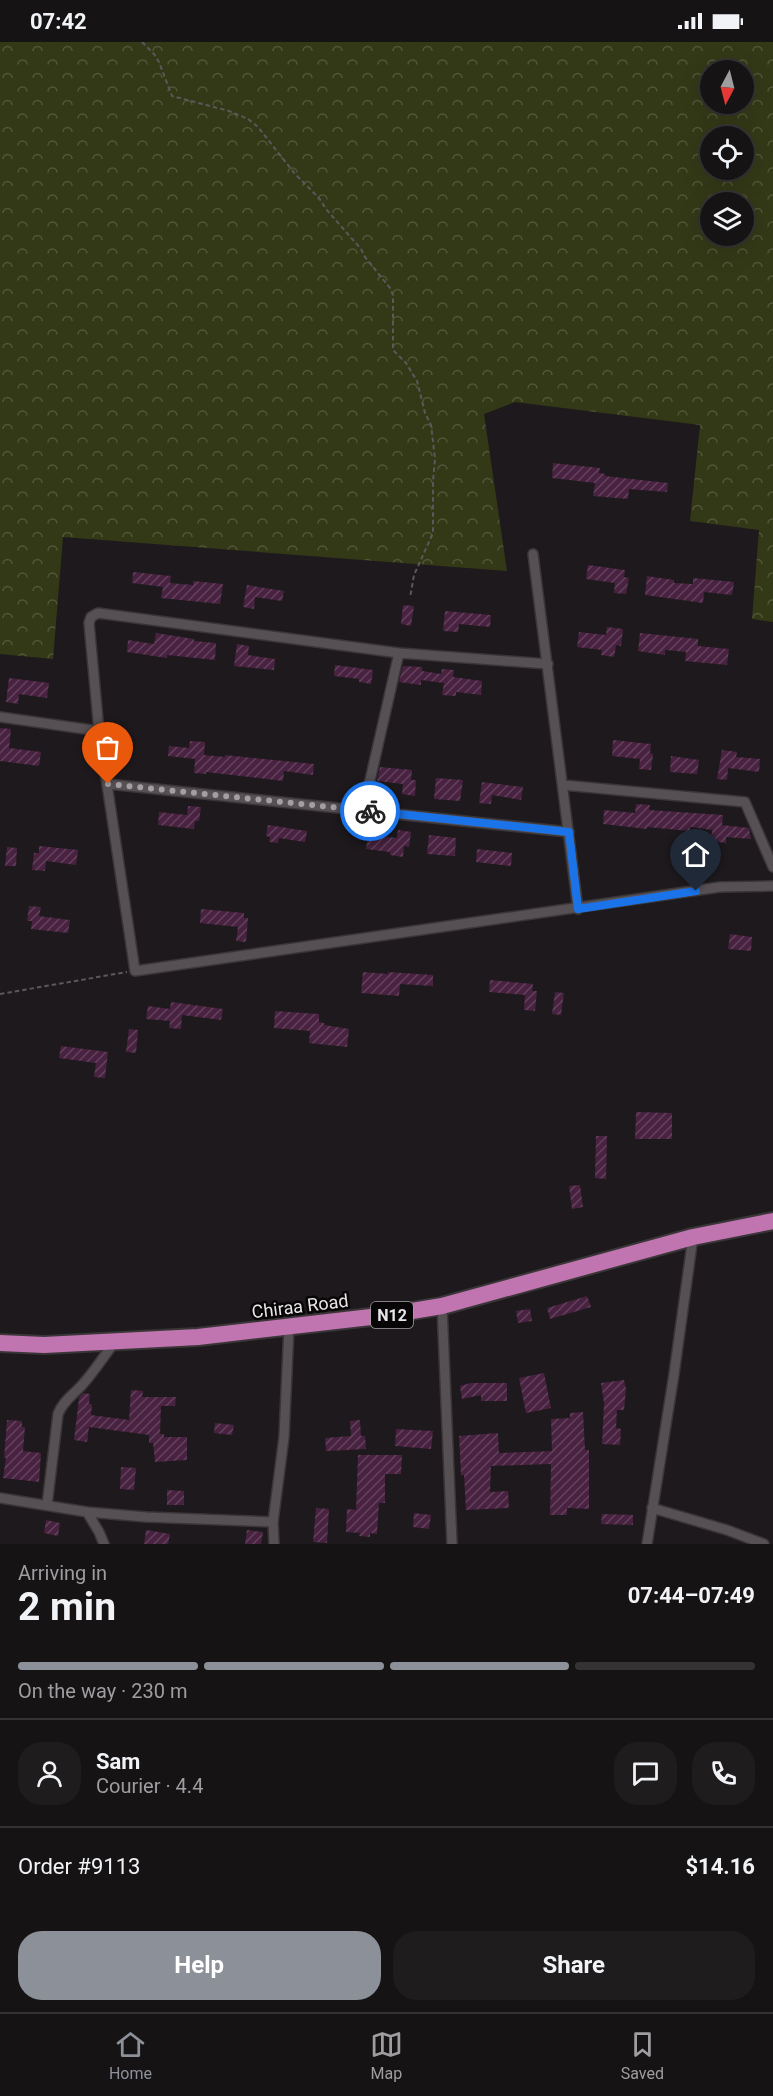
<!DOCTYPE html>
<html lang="en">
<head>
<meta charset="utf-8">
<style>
  :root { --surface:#161315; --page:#1f1c1e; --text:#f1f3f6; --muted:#9e9ea0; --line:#353234; --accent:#8c9099 }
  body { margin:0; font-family:Roboto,sans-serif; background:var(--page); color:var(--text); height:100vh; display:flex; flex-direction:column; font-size:22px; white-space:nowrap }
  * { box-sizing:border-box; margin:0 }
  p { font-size:20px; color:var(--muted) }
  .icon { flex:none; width:33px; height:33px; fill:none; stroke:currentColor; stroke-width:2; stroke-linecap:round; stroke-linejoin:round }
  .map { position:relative; height:1502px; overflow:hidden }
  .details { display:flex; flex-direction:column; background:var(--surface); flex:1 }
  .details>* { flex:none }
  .needle { width:39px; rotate:187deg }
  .controls { position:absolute; left:700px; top:18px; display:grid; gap:12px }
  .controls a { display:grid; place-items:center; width:54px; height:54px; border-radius:50%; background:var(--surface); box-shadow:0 6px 24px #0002,0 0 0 2px var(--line); font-size:30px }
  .pin { position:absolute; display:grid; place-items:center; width:51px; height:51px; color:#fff; margin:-62px -26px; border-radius:50% 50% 50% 0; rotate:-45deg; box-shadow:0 0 6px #0007 }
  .pin .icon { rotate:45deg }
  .courier { position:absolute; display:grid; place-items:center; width:60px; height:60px; margin:-30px; border:4px solid #1a73e8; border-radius:50%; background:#fff; color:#222; box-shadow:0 2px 8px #0007 }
  .overview em { font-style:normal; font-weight:700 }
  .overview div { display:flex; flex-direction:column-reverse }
  .overview { display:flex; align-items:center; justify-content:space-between; height:102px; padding:0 18px }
  h1 { font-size:39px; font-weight:700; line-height:45px }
  .bar { display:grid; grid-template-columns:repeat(4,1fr); gap:9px 6px; align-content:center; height:72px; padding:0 18px }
  .bar i { height:8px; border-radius:4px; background:var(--line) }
  .bar .selected { background:var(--accent) }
  .bar p { grid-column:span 4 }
  .line { display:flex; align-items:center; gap:15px; padding:0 18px; border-top:2px solid var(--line) }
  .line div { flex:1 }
  .round { display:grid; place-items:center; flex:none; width:63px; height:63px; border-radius:24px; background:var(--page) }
  .action { display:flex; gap:12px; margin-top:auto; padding:12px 18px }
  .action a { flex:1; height:69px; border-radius:24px; background:var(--accent); color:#fff; font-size:24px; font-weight:700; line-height:69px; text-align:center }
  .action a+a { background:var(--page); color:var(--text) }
  .status { display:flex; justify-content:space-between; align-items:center; height:42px; padding:0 30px; background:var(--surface); direction:ltr }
  .status svg { height:16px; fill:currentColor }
  .tabs { display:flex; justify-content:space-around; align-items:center; height:84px; border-top:2px solid var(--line); background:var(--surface); font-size:16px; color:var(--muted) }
  .tabs a { display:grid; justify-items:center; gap:3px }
  .tabs .selected { color:var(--accent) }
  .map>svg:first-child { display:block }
  .forest { fill:url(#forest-crowns); fill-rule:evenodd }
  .building { fill:url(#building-hatch) }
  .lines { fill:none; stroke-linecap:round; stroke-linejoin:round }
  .street-casing { stroke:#3a3638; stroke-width:12 }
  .highway-casing { stroke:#3a3638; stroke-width:20 }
  .path { stroke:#5c575a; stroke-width:2; stroke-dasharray:4.5 3; stroke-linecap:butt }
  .street { stroke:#565054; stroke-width:9 }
  .highway { stroke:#c074b0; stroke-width:16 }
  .done { stroke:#a29ea1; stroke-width:6; stroke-dasharray:0 10.8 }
  .route { stroke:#1a73e8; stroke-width:8 }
  .labels { text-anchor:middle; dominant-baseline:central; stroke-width:5; stroke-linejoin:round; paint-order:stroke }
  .shield { fill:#070506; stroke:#a5a2a4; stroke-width:1.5 }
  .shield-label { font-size:16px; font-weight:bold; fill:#e9e5e8 }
  .street-label { font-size:18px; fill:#e9e5e8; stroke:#070506 }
</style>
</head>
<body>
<div class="status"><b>07:42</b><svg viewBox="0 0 49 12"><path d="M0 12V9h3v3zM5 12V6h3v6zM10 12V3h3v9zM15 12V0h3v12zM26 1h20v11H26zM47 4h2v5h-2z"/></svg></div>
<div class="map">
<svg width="773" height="1502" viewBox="0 0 773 1502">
  <defs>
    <pattern id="forest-crowns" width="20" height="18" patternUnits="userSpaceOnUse" patternTransform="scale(1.5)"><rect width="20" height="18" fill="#333917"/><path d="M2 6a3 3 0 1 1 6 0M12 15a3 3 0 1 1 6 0" fill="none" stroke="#515639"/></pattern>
    <pattern id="building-hatch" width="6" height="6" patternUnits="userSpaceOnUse" patternTransform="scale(1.5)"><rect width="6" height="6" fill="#482240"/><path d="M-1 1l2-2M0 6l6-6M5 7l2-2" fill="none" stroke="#62425c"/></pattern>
  </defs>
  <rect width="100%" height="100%" fill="#1e191c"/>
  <path class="forest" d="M 0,0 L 773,0 L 773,580 L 752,577 L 759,488 L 690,479 L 700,383 L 515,360 L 484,372 L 507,529 L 63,495 L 53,617 L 0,612 ZM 711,28 L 744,28 L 744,62 L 711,62 ZM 711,94 L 744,94 L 744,128 L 711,128 ZM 711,160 L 744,160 L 744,194 L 711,194 Z"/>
  <path class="building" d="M 553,421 L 600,426 L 599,431 L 605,432 L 605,434 L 668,441 L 667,450 L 629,447 L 628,457 L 593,454 L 595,441 L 552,436 Z
    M 588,523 L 625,528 L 624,535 L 629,536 L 626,552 L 614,551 L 615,541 L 586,537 Z
    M 133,530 L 171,534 L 170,541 L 193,543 L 193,539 L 223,542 L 220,562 L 161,556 L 163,545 L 132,541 Z
    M 647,534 L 674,538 L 674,541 L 693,542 L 693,536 L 734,540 L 732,553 L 704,550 L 703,561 L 645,553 Z
    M 247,543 L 284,549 L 282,559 L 255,555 L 254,567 L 243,565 Z
    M 403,563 L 414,564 L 411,584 L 401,582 Z
    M 445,569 L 491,573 L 490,585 L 459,582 L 458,590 L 443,589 Z
    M 607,585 L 623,587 L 621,604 L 616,603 L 614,615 L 601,613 L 602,608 L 577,605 L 579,590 L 606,593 Z
    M 156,591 L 194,597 L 194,599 L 216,601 L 215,618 L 167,613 L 167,616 L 127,610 L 128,598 L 154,602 Z
    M 640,591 L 698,597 L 698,604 L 729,607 L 727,623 L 685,619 L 686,610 L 665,608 L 665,613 L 638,609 Z
    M 237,602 L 249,604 L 248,613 L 275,617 L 274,628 L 234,624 Z
    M 335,623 L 373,628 L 371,642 L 359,640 L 359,637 L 334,634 Z
    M 403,624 L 422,625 L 422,629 L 441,632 L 442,627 L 454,628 L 453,635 L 482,639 L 481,653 L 456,650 L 456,654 L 442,653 L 444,641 L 421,638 L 421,643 L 399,640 Z
    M 9,636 L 49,641 L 47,656 L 19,652 L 18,662 L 6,660 Z
    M 0,686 L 11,687 L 9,706 L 41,710 L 39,724 L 0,719 Z
    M 613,698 L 651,702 L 650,711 L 653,712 L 651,728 L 639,727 L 640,717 L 612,714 Z
    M 190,699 L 205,700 L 204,713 L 225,715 L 225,713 L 314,722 L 313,733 L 284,729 L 283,739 L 206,730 L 206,732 L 194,731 L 195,717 L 168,714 L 169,704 L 189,706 Z
    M 722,708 L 737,710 L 736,715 L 760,717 L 759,730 L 728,726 L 727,738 L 717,737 Z
    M 671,714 L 699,718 L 697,732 L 670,730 Z
    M 380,725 L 412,728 L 411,738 L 416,738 L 415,754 L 402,752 L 403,742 L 377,739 Z
    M 436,736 L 463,738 L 460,759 L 434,757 Z
    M 482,740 L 523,745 L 521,758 L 492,753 L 491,762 L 479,761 Z
    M 636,762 L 650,763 L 649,768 L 723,773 L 722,783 L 749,786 L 751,797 L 726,795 L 726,801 L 711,799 L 712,788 L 690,785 L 690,789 L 647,785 L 647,787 L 603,782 L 604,768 L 635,771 Z
    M 188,764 L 201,765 L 199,779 L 195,779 L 194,787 L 158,783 L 159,770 L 187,773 Z
    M 268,783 L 307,789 L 305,800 L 279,796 L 278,801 L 269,800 L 270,795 L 266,794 Z
    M 398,788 L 411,790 L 409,805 L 404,804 L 403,815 L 390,813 L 390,810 L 366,807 L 368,793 L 397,796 Z
    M 429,793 L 456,796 L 455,814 L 427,812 Z
    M 39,804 L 78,808 L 76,823 L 46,819 L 45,829 L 32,828 L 34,811 L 39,811 Z
    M 7,805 L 17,806 L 16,824 L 5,824 Z
    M 477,807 L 512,811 L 511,824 L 476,820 Z
    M 29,864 L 41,865 L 39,874 L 70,878 L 68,891 L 31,887 L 32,879 L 27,879 Z
    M 201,867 L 244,871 L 244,876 L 248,876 L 246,900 L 236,899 L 238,885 L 200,881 Z
    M 730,892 L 752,895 L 751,909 L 728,907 Z
    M 363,930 L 388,932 L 388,930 L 433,933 L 433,944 L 400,942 L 399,954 L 361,951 Z
    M 490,938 L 533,942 L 532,949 L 537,949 L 535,969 L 524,968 L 525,953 L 489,950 Z
    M 555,950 L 564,951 L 561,973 L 552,972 Z
    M 171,960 L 223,967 L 221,978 L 182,973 L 181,987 L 169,986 L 170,979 L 146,977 L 148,964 L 170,967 Z
    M 275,969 L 319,972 L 319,980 L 324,981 L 324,983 L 349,987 L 347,1005 L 309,1001 L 310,989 L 274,986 Z
    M 129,987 L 138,988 L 136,1011 L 126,1010 Z
    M 61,1004 L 108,1010 L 105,1036 L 94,1035 L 96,1021 L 59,1016 Z
    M 636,1070 L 672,1071 L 672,1097 L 635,1097 Z
    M 596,1094 L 607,1094 L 606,1137 L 595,1136 Z
    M 580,1143 L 583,1165 L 572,1167 L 569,1144 Z
    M 587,1254 L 591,1265 L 550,1277 L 547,1266 Z
    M 530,1267 L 532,1279 L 518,1281 L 516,1269 Z
    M 544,1331 L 551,1366 L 526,1371 L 519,1336 Z
    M 624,1338 L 626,1347 L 624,1368 L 617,1368 L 616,1386 L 621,1387 L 620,1403 L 602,1402 L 604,1361 L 601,1341 Z
    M 471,1341 L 507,1341 L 507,1359 L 481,1359 L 481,1353 L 462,1357 L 460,1344 Z
    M 131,1348 L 143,1349 L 142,1355 L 176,1355 L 175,1364 L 161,1364 L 160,1392 L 164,1392 L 164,1395 L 187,1395 L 187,1418 L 155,1420 L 153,1401 L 149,1401 L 149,1393 L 89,1385 L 87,1400 L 74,1398 L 79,1356 L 83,1351 L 90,1352 L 89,1362 L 92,1362 L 91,1373 L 129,1378 Z
    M 583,1370 L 585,1408 L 589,1408 L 589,1467 L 567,1466 L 567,1473 L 550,1473 L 551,1422 L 491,1424 L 490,1450 L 508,1449 L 509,1466 L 466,1468 L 464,1433 L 461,1433 L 459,1394 L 498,1391 L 499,1411 L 552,1409 L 551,1377 L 570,1376 L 570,1371 Z
    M 7,1378 L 22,1379 L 22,1385 L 25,1385 L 23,1409 L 41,1411 L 39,1440 L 3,1436 L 6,1416 L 4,1416 Z
    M 360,1378 L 361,1394 L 365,1394 L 366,1407 L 326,1409 L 325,1396 L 351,1394 L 350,1379 Z
    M 215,1381 L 234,1383 L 232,1393 L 214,1391 Z
    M 396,1387 L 433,1389 L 431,1407 L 395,1404 Z
    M 358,1413 L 402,1413 L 401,1432 L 385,1432 L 385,1461 L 379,1461 L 377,1492 L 370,1491 L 370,1495 L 359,1494 L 360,1491 L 346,1490 L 347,1467 L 356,1468 Z
    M 121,1425 L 136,1426 L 134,1448 L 120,1447 Z
    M 167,1448 L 184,1449 L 184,1463 L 167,1463 Z
    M 316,1466 L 329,1467 L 327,1501 L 313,1500 Z
    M 414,1471 L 431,1473 L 429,1487 L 413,1485 Z
    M 602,1472 L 633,1473 L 633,1483 L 601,1482 Z
    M 46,1478 L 60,1481 L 58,1494 L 44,1491 Z
    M 146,1488 L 170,1492 L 168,1502 L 144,1502 Z
    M 247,1488 L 263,1490 L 261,1502 L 245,1502 Z"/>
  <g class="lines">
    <defs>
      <path id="street" d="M 533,512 L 578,867
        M 548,622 L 399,611 L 98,571 L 91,575 L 89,581 L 99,689 L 135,929 L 720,845 L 773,844
        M 0,675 L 99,689
        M 108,742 L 569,790
        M 563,743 L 745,760 L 773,825
        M 363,769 L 399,611
        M 442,1264 L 452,1502
        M 0,1456 L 87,1470 L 146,1475 L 273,1480
        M 47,1463 L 58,1372 C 63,1359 73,1353 82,1343 C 94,1330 104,1314 114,1301
        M 652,1466 L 727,1488 L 764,1502
        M 87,1470 L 99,1490 L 104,1502
        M 274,1502 L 273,1480 L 284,1395 L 289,1285
        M 647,1502 L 674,1332 L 693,1195"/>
      <path id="highway" d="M 0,1301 L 44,1303 L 198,1295 L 388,1273 L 442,1264 L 693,1195 L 773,1179"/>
    </defs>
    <use href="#street" class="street-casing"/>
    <use href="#highway" class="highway-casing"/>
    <path class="path" d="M 142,0 L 154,12 L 159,20 L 172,54 L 229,69 L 248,77 L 258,85 L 295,132 L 319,156 L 326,167 L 361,207 L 365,215 L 390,246 L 393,253 L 393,308 L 406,321 L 417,339 L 425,371 L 431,383 L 435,417 L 433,439 L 433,491 L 414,533 L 410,556
      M 0,952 L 127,930"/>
    <use href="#street" class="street"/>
    <use href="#highway" class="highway"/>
  </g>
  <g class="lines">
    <path class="done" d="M 108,742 L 370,769"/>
    <path class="route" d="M 370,769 L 569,790 L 578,867 L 696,849"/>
  </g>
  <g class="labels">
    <rect class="shield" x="371" y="1260" width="42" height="26" rx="4.5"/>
    <g class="shield-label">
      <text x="392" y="1273">N12</text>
    </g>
    <g class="street-label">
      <text transform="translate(300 1264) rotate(-7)">Chiraa Road</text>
    </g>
  </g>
</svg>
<div class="controls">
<a><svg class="needle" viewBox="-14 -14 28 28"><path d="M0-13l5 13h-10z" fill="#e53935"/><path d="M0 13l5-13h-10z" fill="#9e9ea0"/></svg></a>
<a><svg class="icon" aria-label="locate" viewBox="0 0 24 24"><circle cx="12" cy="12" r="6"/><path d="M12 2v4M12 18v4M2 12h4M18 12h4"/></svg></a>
<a><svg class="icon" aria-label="layers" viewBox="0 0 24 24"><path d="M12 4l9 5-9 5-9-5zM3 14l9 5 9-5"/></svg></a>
</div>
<div class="pin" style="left:108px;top:742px;background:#ea580c"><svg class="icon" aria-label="bag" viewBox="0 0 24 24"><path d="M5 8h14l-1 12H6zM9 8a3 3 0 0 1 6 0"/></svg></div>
<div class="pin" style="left:696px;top:849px;background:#1f2937"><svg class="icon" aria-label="home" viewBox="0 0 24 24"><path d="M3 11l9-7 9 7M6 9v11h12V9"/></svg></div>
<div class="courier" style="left:370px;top:769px"><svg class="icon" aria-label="bike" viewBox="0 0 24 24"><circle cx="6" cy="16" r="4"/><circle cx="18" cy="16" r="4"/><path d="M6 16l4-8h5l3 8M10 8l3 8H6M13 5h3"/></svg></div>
</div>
<section class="details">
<div class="overview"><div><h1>2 min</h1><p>Arriving in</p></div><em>07:44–07:49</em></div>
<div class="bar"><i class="selected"></i><i class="selected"></i><i class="selected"></i><i></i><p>On the way · 230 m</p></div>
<div class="line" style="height:108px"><a class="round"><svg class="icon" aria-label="person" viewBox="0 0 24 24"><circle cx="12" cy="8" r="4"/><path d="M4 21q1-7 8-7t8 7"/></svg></a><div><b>Sam</b><p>Courier · 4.4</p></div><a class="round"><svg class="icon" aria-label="chat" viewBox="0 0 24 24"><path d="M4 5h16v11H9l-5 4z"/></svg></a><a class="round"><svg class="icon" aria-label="phone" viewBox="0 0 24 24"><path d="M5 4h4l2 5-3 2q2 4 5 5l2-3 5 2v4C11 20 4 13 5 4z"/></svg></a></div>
<div class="line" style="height:78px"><div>Order #9113</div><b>$14.16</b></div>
<div class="action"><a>Help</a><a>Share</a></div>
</section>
<nav class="tabs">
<a class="selected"><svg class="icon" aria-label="home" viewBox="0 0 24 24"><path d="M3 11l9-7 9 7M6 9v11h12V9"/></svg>Home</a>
<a><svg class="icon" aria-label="map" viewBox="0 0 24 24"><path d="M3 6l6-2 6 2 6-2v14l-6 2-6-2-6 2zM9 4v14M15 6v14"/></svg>Map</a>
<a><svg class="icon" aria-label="saved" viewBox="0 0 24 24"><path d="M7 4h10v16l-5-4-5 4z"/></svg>Saved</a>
</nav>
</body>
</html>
